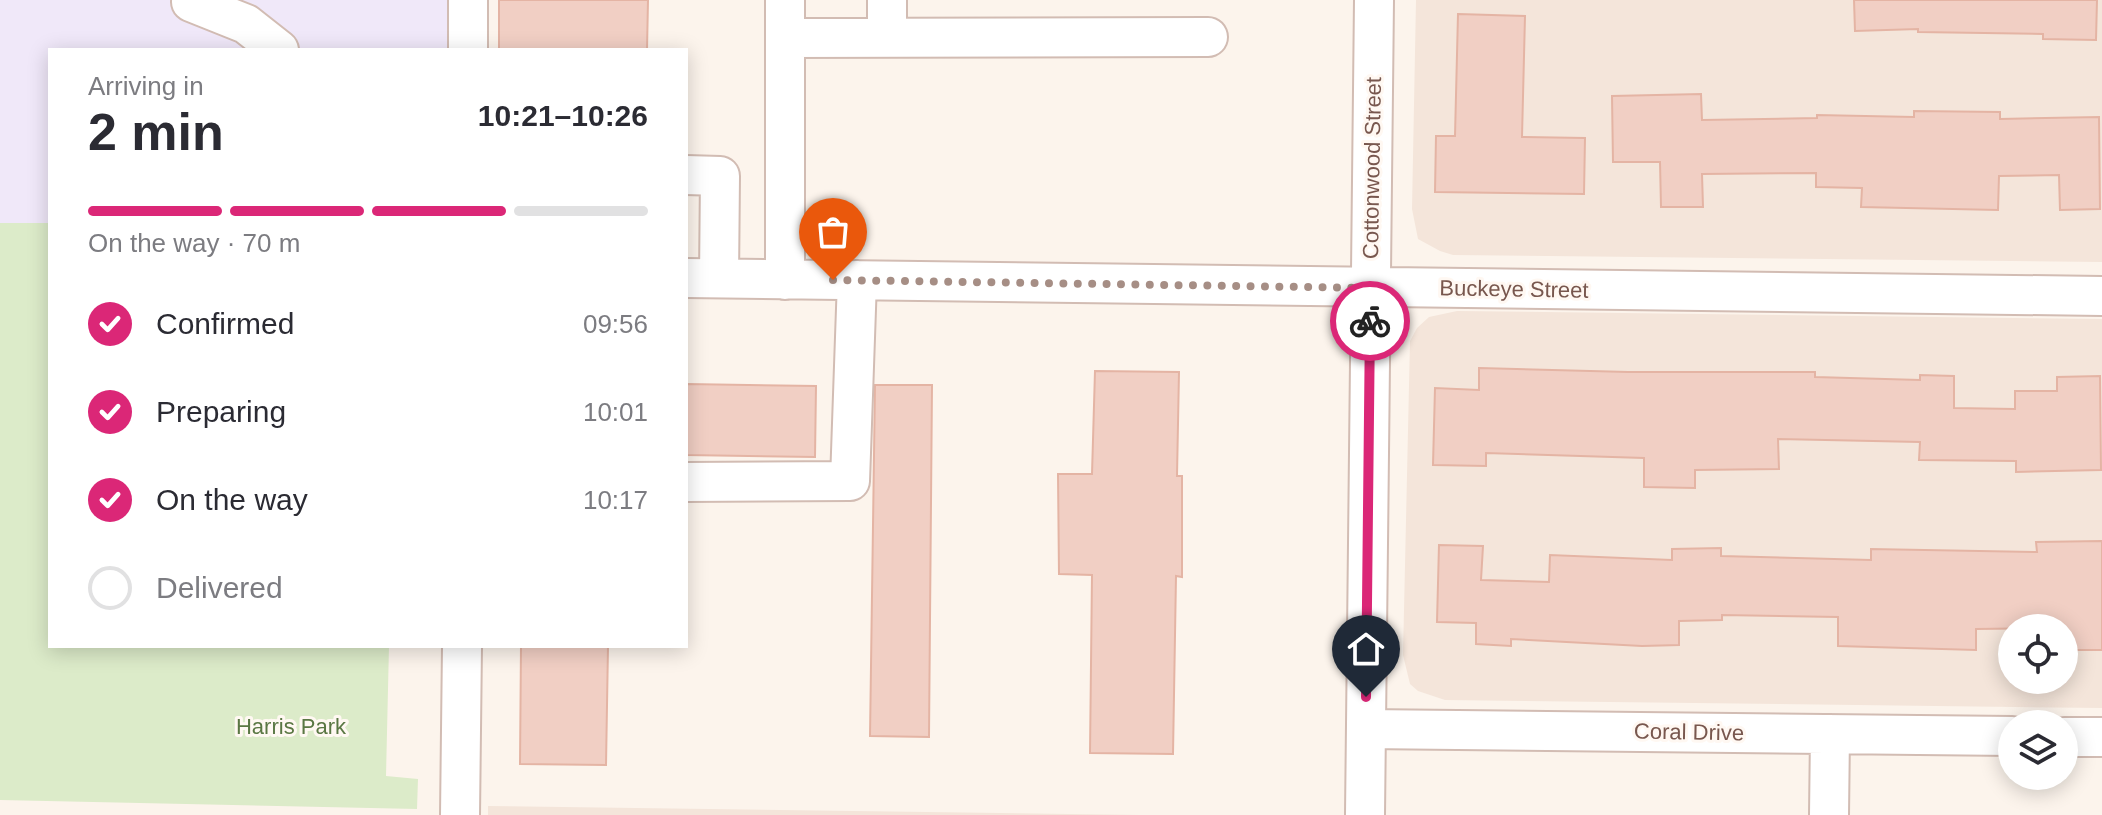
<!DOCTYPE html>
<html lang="en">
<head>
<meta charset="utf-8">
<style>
  :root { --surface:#fff; --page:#f2f2f3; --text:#2b2b33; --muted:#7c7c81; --line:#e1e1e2; --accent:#db2777 }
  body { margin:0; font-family:Arial,sans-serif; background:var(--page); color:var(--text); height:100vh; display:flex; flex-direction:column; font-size:30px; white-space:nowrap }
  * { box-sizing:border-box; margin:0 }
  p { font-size:26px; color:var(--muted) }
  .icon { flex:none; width:44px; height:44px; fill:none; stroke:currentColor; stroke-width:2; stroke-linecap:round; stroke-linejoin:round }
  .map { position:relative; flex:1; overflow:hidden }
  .details { position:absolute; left:48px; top:48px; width:640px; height:600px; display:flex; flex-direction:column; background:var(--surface); border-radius:0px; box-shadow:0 4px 20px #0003 }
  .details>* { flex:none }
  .buttons { position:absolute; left:1998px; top:614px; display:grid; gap:16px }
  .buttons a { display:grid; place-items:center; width:80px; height:80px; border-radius:50%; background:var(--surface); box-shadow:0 4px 20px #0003; font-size:40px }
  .pin { position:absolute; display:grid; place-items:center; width:68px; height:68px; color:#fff; margin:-82px -34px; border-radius:50% 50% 50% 0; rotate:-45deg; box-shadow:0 0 8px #0007 }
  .pin .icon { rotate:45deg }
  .courier { position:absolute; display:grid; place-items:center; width:80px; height:80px; margin:-40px; border:6px solid #db2777; border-radius:50%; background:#fff; color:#222; box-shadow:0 2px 10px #0007 }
  .headline em { font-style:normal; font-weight:700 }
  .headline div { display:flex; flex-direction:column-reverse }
  .headline { display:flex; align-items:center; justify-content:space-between; height:136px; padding:0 40px }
  h1 { font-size:52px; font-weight:700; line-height:60px }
  .bar { display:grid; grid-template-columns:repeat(4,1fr); gap:12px 8px; align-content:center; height:96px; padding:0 40px }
  .bar i { height:10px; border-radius:6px; background:var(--line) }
  .bar .on { background:var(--accent) }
  .bar p { grid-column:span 4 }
  ol { padding:0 40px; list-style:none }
  li { display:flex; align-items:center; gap:24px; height:88px }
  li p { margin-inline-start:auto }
  li .icon { padding:8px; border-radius:50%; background:var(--accent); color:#fff; stroke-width:4 }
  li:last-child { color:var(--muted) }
  li i { width:44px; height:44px; border:4px solid var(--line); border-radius:50% }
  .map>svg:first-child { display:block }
  .residential { fill:#f4e5da; fill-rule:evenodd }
  .education { fill:#f0e8f9 }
  .green { fill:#dcebc9 }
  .building { fill:#f1cfc4; stroke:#e4b4a4; stroke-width:2 }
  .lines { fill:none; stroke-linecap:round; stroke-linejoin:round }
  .minor-casing { stroke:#d2bcb3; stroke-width:42 }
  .minor { stroke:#fff; stroke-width:38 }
  .done { stroke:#a68e85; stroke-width:8; stroke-dasharray:0 14.4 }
  .route { stroke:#db2777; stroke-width:10 }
  .labels { text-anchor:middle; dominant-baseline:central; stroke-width:6; stroke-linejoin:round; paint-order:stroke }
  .street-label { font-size:22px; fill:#78574e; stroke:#fff8f2 }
  .park-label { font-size:22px; fill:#5a7743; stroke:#fff8f2 }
</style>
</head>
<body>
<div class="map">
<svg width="2102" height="815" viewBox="0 0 2102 815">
  <rect width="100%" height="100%" fill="#fcf4ec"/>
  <path class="residential" d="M 1416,0 L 2102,0 L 2102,262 L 1453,255 L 1440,251 L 1418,239 L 1412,209 Z
    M 1457,311 L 2102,319 L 2102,708 L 1445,700 L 1418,691 L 1410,684 L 1403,655 L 1410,341 L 1417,328 L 1429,317 ZM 2012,628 L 2064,628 L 2064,680 L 2012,680 Z
    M 488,806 L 1140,815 L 488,815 Z"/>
  <path class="education" d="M 0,0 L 447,0 L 447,50 L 50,50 L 50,223 L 0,223 Z"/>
  <path class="green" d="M 0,223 L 50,223 L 50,646 L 389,646 L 386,776 L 418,779 L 417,809 L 0,800 Z"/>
  <path class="building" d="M 499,0 L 648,0 L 647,50 L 499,50 Z
    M 1854,0 L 2097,0 L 2096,40 L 2043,39 L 2043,34 L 1918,32 L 1918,29 L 1855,31 Z
    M 1458,14 L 1525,16 L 1522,137 L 1585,138 L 1584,194 L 1435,192 L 1436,136 L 1455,136 Z
    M 1701,94 L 1702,120 L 1817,118 L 1817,115 L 1914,117 L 1914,111 L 2000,112 L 2000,119 L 2099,117 L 2100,209 L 2060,210 L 2059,175 L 1999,176 L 1998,210 L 1861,207 L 1862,188 L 1816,187 L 1816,173 L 1702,174 L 1703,207 L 1661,207 L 1660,162 L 1613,162 L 1612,96 Z
    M 1479,368 L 1628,372 L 1815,372 L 1815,377 L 1920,380 L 1920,375 L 1954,376 L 1954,408 L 2015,409 L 2015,391 L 2057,391 L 2057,377 L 2100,376 L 2101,470 L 2016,472 L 2016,461 L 1919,460 L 1920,442 L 1778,439 L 1779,469 L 1695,470 L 1695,488 L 1644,487 L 1644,458 L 1486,453 L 1486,466 L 1433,465 L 1435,388 L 1479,390 Z
    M 1095,371 L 1179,372 L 1177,476 L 1182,476 L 1182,577 L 1176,576 L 1173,754 L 1090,753 L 1092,575 L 1059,574 L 1058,474 L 1092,474 Z
    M 686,384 L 816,386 L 815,457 L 686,455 Z
    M 875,385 L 932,385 L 929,737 L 870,736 Z
    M 2102,541 L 2102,650 L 2064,650 L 2064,628 L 1976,629 L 1976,650 L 1838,646 L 1838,617 L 1722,615 L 1722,620 L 1679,621 L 1679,645 L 1642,646 L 1511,639 L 1511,646 L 1476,644 L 1476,623 L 1437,622 L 1439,545 L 1483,546 L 1481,580 L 1549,582 L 1550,555 L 1672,560 L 1672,549 L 1721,548 L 1721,556 L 1871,560 L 1871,549 L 2037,552 L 2036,542 Z
    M 521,646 L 608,646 L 606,765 L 520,764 Z"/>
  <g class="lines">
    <defs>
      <path id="minor" d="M 785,0 L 785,38 L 1208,37
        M 191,2 L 246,24 L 279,50
        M 887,37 L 887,0
        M 785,38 L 785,280
        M 468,50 L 468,0
        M 686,175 L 720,176 L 719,278
        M 686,278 L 2102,296
        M 686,482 L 850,481 L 857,280
        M 1366,729 L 2012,736
        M 2064,737 L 2102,737
        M 460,815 L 462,646
        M 1365,815 L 1374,0
        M 1829,815 L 1830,734"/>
    </defs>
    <use href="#minor" class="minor-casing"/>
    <use href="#minor" class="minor"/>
  </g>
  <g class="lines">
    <path class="done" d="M 833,280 L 1371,288 L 1370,321"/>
    <path class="route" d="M 1366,697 L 1370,321"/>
  </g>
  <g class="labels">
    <g class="street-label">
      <text transform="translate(1372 168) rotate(-89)">Cottonwood Street</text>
      <text transform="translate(1514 289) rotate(1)">Buckeye Street</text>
      <text transform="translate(1689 732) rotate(1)">Coral Drive</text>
    </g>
    <g class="park-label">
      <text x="291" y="726">Harris Park</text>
    </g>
  </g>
</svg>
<div class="buttons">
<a><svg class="icon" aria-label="locate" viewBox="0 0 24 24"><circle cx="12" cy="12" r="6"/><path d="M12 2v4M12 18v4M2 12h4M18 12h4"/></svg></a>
<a><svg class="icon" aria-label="layers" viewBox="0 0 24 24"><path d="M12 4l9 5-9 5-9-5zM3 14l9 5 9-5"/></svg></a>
</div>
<div class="pin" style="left:833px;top:280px;background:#ea580c"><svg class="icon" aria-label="bag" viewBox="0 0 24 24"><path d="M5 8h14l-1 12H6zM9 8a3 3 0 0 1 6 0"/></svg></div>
<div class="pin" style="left:1366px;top:697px;background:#1f2937"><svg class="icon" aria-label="home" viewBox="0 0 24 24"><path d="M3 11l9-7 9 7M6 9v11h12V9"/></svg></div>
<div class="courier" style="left:1370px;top:321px"><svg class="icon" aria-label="bike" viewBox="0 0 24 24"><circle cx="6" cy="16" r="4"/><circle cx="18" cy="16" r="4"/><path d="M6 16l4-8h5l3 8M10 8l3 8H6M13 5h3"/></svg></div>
<section class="details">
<div class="headline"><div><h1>2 min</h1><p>Arriving in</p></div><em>10:21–10:26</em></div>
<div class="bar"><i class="on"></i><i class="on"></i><i class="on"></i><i></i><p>On the way · 70 m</p></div>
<ol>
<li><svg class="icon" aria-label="check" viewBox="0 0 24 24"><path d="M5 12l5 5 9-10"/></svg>Confirmed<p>09:56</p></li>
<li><svg class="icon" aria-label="check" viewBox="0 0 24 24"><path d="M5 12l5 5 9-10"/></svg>Preparing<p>10:01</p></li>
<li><svg class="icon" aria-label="check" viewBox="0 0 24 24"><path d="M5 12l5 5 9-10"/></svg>On the way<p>10:17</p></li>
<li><i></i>Delivered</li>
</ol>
</section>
</div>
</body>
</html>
